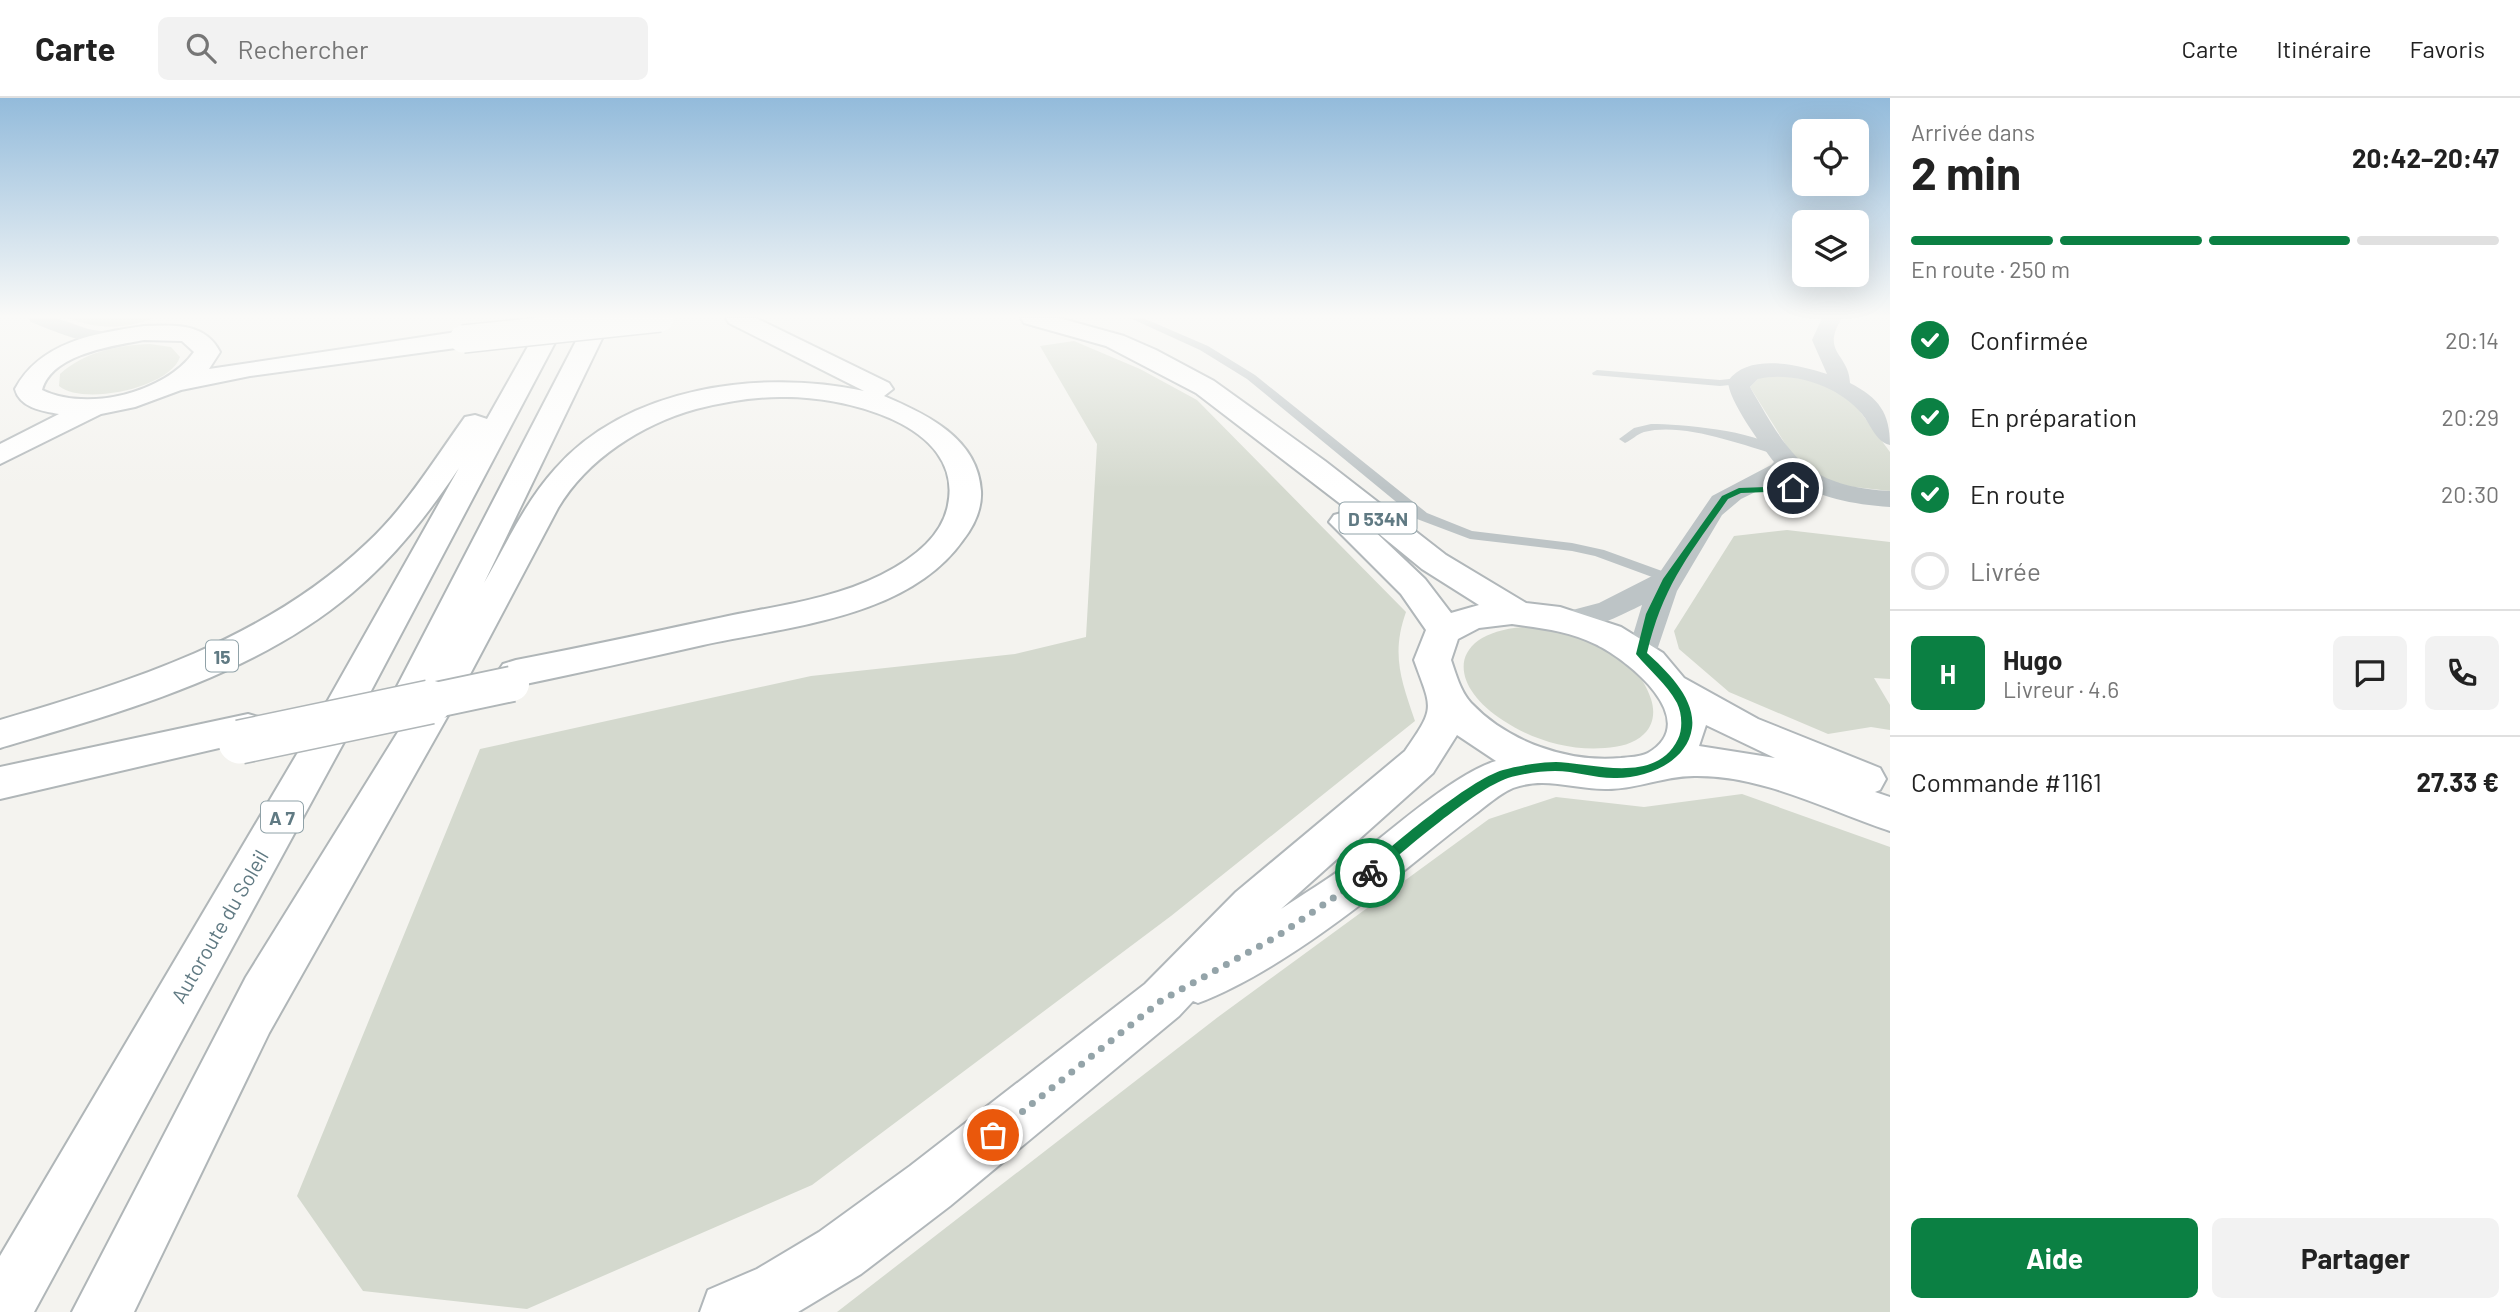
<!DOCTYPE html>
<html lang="fr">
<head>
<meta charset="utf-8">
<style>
  :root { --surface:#fff; --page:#f2f2f2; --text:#222; --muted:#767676; --line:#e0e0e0; --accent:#0b8043 }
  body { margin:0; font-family:Barlow,sans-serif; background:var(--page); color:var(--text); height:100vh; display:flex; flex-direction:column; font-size:26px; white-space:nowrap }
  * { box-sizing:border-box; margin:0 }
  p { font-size:23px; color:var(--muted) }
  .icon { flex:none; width:38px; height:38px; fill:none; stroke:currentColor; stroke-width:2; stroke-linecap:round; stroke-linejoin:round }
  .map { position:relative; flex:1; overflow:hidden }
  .panel { display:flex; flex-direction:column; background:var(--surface); width:630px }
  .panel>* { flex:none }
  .fabs { position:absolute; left:1792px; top:21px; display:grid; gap:14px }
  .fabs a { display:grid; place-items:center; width:77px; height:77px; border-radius:10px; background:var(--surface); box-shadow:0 7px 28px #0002; font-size:35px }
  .pin { position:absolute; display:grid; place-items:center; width:60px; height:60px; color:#fff; margin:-30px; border:4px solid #fff; border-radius:50%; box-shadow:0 2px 7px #0007 }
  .courier { position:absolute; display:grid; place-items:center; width:70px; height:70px; margin:-35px; border:5px solid #0b8043; border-radius:50%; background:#fff; color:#222; box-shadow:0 2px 9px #0007 }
  .overview em { font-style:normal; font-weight:700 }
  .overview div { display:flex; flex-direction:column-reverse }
  .overview { display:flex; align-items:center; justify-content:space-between; height:119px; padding:0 21px }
  h1 { font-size:46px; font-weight:700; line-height:52px }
  .bar { display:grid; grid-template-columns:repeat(4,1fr); gap:10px 7px; align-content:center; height:84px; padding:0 21px }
  .bar i { height:9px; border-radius:5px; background:var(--line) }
  .bar .current { background:var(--accent) }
  .bar p { grid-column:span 4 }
  .line { display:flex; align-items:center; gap:18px; padding:0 21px; border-top:2px solid var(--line) }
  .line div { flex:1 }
  .round { display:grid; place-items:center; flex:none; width:74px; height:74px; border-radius:10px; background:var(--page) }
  ol { padding:0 21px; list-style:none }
  li { display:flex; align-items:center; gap:21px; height:77px }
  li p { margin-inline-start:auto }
  li .icon { padding:7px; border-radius:50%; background:var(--accent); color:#fff; stroke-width:4 }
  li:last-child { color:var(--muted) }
  li i { width:38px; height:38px; border:4px solid var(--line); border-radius:50% }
  .button { display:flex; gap:14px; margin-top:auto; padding:14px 21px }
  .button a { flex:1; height:80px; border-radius:10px; background:var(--accent); color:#fff; font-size:28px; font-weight:700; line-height:80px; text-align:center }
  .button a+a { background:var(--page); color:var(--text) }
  header { display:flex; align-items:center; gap:42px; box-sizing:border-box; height:98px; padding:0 35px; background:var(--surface); border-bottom:2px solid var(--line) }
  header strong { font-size:33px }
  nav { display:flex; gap:38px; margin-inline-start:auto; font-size:24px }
  .search { width:490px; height:63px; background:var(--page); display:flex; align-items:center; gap:18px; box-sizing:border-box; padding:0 24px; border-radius:10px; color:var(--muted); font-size:26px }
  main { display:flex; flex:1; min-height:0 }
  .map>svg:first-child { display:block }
  .green { fill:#d4d9ce }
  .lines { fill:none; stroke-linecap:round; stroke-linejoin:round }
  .primary-casing { stroke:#b1b7ba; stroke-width:4 }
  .motorway-casing { stroke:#b0b6b8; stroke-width:4 }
  .service { fill:#bdc4c6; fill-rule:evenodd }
  .minor { fill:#bdc4c6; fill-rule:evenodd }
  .primary { fill:#fff; fill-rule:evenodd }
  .motorway { fill:#fff; fill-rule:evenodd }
  .primary-bridge-casing { stroke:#b1b7ba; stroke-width:30; stroke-linecap:butt }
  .motorway-bridge-far1-casing { stroke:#b0b6b8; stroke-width:38; stroke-linecap:butt }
  .motorway-bridge-casing { stroke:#b0b6b8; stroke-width:46; stroke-linecap:butt }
  .primary-bridge { stroke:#fff; stroke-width:27 }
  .motorway-bridge-far1 { stroke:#fff; stroke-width:34 }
  .motorway-bridge { stroke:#fff; stroke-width:43 }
  .route { fill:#0b8043 }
  .done { stroke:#94a4a9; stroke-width:7; stroke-dasharray:0 12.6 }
  .labels { text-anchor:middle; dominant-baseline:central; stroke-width:7; stroke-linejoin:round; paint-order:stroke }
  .shield { fill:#fff; stroke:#90a2a8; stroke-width:2 }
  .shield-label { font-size:19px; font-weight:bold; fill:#607a83 }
  .street-label { font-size:21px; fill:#607a83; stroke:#fff }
</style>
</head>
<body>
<header>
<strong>Carte</strong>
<div class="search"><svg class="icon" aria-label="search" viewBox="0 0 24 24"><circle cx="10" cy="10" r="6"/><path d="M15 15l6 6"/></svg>Rechercher</div>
<nav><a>Carte</a><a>Itinéraire</a><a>Favoris</a></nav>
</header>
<main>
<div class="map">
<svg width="1890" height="1214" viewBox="0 0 1890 1214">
  <rect width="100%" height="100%" fill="#f4f3ef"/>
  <path class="green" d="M 68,220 L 67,220 L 154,220 C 123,232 97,231 68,220 Z
    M 1074,243 L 1140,271 L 1197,302 L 1406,514 C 1391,556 1401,582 1415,623 L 1171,818 L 812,1087 L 527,1211 L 363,1193 L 297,1098 L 480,651 L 811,578 L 1015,556 L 1086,539 L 1097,346 L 1040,248 Z
    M 150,246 L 171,249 L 180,259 C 170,290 83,308 59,288 L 60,276 C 84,254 118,247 150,246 Z
    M 1778,277 L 1820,284 L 1853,304 L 1890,354 L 1890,393 L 1836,387 L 1799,368 L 1750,289 L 1759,280 Z
    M 1787,432 L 1890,444 L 1890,581 L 1874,580 L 1890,607 L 1890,632 L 1871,629 L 1828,636 L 1729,594 L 1679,551 L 1674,533 L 1734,438 Z
    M 1523,529 C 1568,533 1636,551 1651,601 C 1655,613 1654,627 1644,636 C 1634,646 1619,649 1605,650 C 1570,653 1533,642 1504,623 C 1446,586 1449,535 1523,529 Z
    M 1742,696 L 1890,749 L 1890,1214 L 837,1214 L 1218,919 L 1489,721 L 1556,699 L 1644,709 Z"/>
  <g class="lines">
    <defs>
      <path id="primary" d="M 1021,220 L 1059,220 L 1124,238 L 1156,252 L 1214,283 L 1325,363 L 1446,457 L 1526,505 L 1560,509 L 1621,529 L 1663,555 L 1684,580 L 1758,621 L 1880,670 L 1886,681 L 1880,692 L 1875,694 L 1890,699 L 1890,733 C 1827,712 1765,678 1697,678 C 1666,677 1638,691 1608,691 C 1576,692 1545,678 1513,690 C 1499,696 1486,708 1474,717 C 1441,742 1411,768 1378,793 C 1327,833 1259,882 1198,905 L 1193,903 L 1179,918 L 950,1108 L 861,1176 L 798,1214 L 700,1214 L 708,1192 L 757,1171 L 819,1134 L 910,1068 L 1145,886 L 1236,794 L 1405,653 C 1436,608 1432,612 1414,562 L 1426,532 L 1401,496 L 1329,424 L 1334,417 L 1345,414 L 1355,417 L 1196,295 L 1106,248 L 1024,225 ZM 1367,426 L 1422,471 L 1479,507 L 1451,515 L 1425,481 ZM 1512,526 C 1541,530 1569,533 1595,546 C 1627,561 1704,622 1648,655 C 1641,659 1629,659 1621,660 C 1568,665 1508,644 1471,605 C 1460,593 1456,576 1451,562 L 1458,541 L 1479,530 ZM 1706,627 L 1775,660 L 1699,648 ZM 1457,637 L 1496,663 C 1453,676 1386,737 1349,765 C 1328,782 1303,796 1281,811 L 1433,675 Z
        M 144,228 C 173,227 205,224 220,254 L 209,271 L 463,233 L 472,236 L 476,241 L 472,246 L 463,249 L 250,278 L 181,292 L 135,309 L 101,316 L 0,366 L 0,346 L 59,316 C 42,313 20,310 15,291 C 40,244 95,235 144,228 ZM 144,242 L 182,243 L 194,254 C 165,295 87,314 42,292 C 52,256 112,248 144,242 Z"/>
      <path id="motorway" d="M 544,220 L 568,220 L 344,644 L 34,1214 L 0,1214 L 0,1158 L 310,634 L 459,370 C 428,416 395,459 352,495 C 254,578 121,614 0,650 L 0,622 C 132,583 265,542 367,445 C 406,409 434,362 465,319 L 475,317 L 487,321 Z
        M 588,220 L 612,220 L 484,485 C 506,447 525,404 555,371 C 628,288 761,271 864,293 L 729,225 L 726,220 L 756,220 L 889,285 L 893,291 L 884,298 C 926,316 978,340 981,393 C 982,411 974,428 963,442 C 908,520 790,528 703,547 C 641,561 579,575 516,588 L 503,584 L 497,575 L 503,566 L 516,562 C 589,548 661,532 733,517 C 783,507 835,500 881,477 C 909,463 942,440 948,407 C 965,325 840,297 780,299 C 752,299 724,304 696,311 C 642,326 587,361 558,410 L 450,614 L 269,935 L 134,1214 L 72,1214 L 246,879 L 411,613 L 396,609 L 391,600 Z
        M 248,616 L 262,620 L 268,630 L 262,640 L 0,701 L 0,669 Z"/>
    </defs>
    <use href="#primary" class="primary-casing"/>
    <use href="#motorway" class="motorway-casing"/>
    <path class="service" d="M 1130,220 L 1143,220 L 1208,248 L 1255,277 L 1427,415 L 1472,433 L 1572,445 L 1604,452 L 1673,477 L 1675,480 L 1668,484 L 1663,483 L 1595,458 L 1572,453 L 1470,441 L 1417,421 L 1247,281 L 1200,252 Z
      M 1597,272 L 1720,282 L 1739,280 L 1744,283 L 1739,286 L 1720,288 L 1593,277 L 1592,275 Z
      M 1651,326 C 1682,326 1760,333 1783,353 L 1777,357 C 1740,346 1682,324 1644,334 C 1637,336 1632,342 1625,345 L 1619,341 L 1634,330 Z"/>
    <path class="minor" d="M 28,220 L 56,220 L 88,231 L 119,236 L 122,240 C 109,258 49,231 31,224 Z
      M 1822,220 L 1842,220 C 1820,255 1849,255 1850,285 C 1879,300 1890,315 1890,347 C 1876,344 1871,327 1862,316 C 1839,288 1793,273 1758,281 L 1750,289 C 1790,358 1805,388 1890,393 L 1890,409 C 1852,406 1819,401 1788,378 L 1741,401 L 1722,417 L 1677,493 L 1653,564 L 1642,567 L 1631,564 L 1627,557 L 1642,507 C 1619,518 1587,536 1561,529 L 1557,522 L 1561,515 L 1599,505 L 1660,474 L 1712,398 L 1771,367 L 1774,364 C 1762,348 1728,302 1728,283 C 1748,254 1800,267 1827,276 L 1812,242 Z"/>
    <use href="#primary" class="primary"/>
    <use href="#motorway" class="motorway"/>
    <defs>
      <path id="primary-bridge" d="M 463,241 L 660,220"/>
      <path id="motorway-bridge-far1" d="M 422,605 L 512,586"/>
      <path id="motorway-bridge" d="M 240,644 L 430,604"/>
    </defs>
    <use href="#primary-bridge" class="primary-bridge-casing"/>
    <use href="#motorway-bridge-far1" class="motorway-bridge-far1-casing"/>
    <use href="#motorway-bridge" class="motorway-bridge-casing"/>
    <use href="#primary-bridge" class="primary-bridge"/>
    <use href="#motorway-bridge-far1" class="motorway-bridge-far1"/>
    <use href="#motorway-bridge" class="motorway-bridge"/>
  </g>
  <linearGradient id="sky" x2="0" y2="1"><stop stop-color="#93bbdb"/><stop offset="0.56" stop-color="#fafaf8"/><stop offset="1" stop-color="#fafaf8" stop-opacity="0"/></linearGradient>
  <rect width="1890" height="390" fill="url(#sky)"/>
  <path class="route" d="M 1796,388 L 1793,393 L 1741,395 L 1728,401 C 1689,457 1663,487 1647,555 C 1667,573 1696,601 1692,630 C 1687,665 1645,681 1614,680 C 1594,680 1575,673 1555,673 C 1541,673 1521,676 1508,680 C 1475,691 1402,754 1375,778 L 1365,778 L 1365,771 C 1394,746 1469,682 1503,672 C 1518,668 1540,664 1556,664 C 1593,665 1656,687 1678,641 C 1683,631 1682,615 1677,605 C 1666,585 1650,573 1636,556 L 1646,516 L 1663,481 L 1722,398 L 1739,390 Z"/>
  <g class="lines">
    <path class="done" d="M 993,1037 L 1162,902 L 1276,839 L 1370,775"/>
  </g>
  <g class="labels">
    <g class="shield">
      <rect x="1339.5" y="404.5" width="77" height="31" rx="5"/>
      <rect x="206" y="542.5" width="32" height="31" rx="5"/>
      <rect x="261" y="703.5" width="42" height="31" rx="5"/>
    </g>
    <g class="shield-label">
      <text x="1378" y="420">D 534N</text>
      <text x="222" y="558">15</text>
      <text x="282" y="719">A 7</text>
    </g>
    <g class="street-label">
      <text transform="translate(219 828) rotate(-60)">Autoroute du Soleil</text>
    </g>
  </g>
</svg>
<div class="fabs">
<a><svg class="icon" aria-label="locate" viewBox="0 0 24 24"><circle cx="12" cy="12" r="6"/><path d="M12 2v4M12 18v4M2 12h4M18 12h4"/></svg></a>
<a><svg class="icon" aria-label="layers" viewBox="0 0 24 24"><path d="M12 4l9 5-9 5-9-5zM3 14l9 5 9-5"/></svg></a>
</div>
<div class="pin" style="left:993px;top:1037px;background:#ea580c"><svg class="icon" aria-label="bag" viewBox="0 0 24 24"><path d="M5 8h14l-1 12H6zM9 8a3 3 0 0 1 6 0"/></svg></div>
<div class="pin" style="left:1793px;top:390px;background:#1f2937"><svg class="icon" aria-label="home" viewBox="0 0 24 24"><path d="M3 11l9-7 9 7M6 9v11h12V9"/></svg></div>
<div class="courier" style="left:1370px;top:775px"><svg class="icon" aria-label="bike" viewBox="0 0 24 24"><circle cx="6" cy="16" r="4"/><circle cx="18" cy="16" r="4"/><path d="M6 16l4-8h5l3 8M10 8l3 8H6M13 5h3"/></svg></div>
</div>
<section class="panel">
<div class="overview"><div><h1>2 min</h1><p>Arrivée dans</p></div><em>20:42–20:47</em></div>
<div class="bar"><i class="current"></i><i class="current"></i><i class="current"></i><i></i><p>En route · 250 m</p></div>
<ol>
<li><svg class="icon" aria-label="check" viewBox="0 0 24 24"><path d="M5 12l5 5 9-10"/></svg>Confirmée<p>20:14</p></li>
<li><svg class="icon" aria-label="check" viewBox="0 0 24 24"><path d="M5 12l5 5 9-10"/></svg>En préparation<p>20:29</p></li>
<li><svg class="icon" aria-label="check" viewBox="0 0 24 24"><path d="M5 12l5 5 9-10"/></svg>En route<p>20:30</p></li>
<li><i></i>Livrée</li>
</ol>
<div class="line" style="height:126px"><b class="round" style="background:var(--accent);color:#fff">H</b><div><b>Hugo</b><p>Livreur · 4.6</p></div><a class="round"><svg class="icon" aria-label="chat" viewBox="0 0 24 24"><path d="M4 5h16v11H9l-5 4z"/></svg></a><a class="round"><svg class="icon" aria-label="phone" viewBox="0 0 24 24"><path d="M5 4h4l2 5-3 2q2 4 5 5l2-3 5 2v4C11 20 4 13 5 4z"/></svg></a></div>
<div class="line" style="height:91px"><div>Commande #1161</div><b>27.33 €</b></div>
<div class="button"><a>Aide</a><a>Partager</a></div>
</section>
</main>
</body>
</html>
